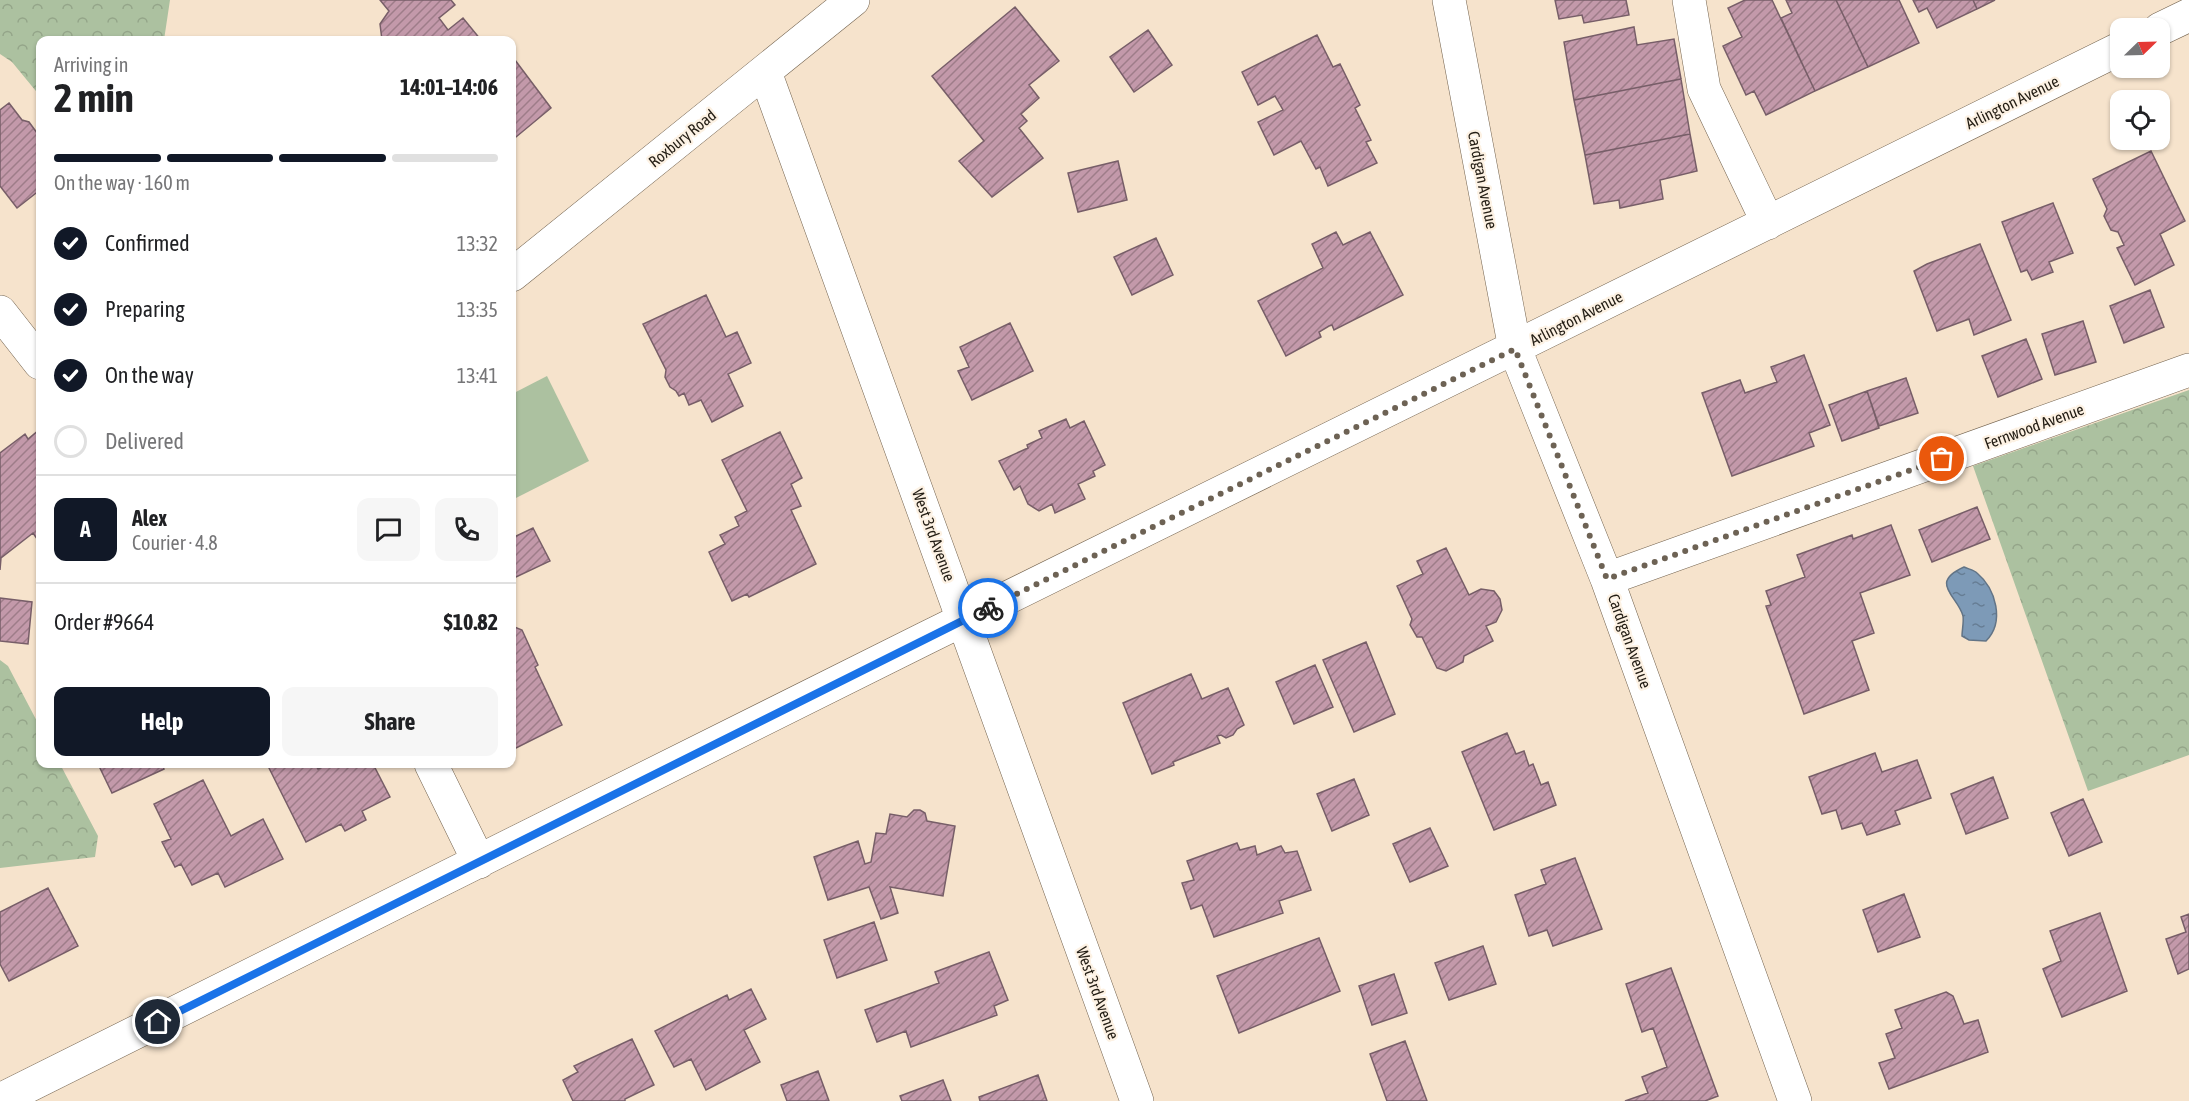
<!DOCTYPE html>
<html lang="en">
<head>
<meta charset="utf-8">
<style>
  :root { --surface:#fff; --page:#f6f6f6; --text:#202124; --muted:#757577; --line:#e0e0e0; --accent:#111827 }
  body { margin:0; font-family:"Asap Condensed",sans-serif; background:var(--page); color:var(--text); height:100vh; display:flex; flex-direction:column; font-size:22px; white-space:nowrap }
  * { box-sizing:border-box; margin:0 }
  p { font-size:20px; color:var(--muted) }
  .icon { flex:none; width:33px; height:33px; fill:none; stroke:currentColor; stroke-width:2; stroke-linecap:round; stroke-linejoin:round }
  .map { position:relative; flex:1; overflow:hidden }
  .drawer { position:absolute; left:36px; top:36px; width:480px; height:732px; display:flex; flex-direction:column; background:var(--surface); border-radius:12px; box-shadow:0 2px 4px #0004 }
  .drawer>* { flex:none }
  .needle { width:39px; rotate:67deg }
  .buttons { position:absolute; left:2110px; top:18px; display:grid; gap:12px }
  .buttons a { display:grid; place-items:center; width:60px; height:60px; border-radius:12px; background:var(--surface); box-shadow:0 2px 4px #0004; font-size:30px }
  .pin { position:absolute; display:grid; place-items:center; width:51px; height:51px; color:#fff; margin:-26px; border:3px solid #fff; border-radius:50%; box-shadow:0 2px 6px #0007 }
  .courier { position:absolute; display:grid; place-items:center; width:60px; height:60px; margin:-30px; border:4px solid #1a73e8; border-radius:50%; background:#fff; color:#222; box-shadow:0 2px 8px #0007 }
  .head em { font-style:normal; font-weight:700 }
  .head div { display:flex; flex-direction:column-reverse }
  .head { display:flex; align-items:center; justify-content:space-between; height:102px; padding:0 18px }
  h1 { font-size:39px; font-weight:700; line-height:45px }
  .bar { display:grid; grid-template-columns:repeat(4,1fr); gap:9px 6px; align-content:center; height:72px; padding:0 18px }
  .bar i { height:8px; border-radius:4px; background:var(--line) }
  .bar .on { background:var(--accent) }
  .bar p { grid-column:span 4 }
  .line { display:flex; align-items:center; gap:15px; padding:0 18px; border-top:2px solid var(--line) }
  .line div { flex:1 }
  .round { display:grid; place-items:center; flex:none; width:63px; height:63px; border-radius:12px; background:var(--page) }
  ol { padding:0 18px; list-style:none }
  li { display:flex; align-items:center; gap:18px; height:66px }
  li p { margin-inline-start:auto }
  li .icon { padding:6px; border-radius:50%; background:var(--accent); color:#fff; stroke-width:4 }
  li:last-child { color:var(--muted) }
  li i { width:33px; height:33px; border:3px solid var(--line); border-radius:50% }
  .action { display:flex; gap:12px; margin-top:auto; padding:12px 18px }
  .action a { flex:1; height:69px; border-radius:12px; background:var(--accent); color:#fff; font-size:24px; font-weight:700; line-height:69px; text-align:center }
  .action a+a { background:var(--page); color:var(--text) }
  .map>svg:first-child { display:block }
  .forest { fill:url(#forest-crowns) }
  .pitch { fill:#acc1a0 }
  .water { fill:url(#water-ripples); stroke:#627486; stroke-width:1.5 }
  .building { fill:url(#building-hatch); stroke:#775e68; stroke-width:1.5 }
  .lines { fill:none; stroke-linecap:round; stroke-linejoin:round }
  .minor-casing { stroke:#73634f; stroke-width:34 }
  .minor { stroke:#fff; stroke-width:33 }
  .done { stroke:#6d6254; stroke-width:6; stroke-dasharray:0 10.8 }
  .route { stroke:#1a73e8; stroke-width:8 }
  .labels { text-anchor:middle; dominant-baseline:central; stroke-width:4.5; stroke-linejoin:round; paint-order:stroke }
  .street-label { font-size:16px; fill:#231d14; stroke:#fdf2e4 }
</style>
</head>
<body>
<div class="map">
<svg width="2189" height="1101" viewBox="0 0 2189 1101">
  <defs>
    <pattern id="forest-crowns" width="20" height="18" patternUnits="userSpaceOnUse" patternTransform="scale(1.5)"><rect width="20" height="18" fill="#acc1a0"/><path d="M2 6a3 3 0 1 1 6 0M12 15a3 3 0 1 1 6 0" fill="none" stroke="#94a589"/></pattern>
    <pattern id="water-ripples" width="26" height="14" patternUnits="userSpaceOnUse" patternTransform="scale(1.5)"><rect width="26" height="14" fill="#7d9ab7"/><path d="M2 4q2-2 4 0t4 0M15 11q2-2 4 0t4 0" fill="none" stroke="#667d94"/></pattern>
    <pattern id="building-hatch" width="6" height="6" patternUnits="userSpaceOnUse" patternTransform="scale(1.5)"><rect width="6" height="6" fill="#c399aa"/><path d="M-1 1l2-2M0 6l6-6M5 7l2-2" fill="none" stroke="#9e7c89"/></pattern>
  </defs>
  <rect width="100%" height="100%" fill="#f6e3cc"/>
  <path class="forest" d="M 0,0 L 170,0 L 164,40 L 40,40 L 40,96 L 12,62 L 0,54 Z
    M 2189,390 L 2189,755 L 2088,791 L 1973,466 Z
    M 0,660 L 8,666 L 40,727 L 40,764 L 60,764 L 98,836 L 95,857 L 0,868 Z"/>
  <path class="pitch" d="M 547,376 L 589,461 L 512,500 L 512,394 Z"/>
  <path class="water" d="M 1964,567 C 1968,569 1974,570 1977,573 C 1996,589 2005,622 1986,641 L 1969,640 L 1962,636 C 1962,630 1964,622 1963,616 C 1958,596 1928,583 1964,567 Z"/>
  <path class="building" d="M 380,0 L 451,0 L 455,5 L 439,18 L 448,30 L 463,18 L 481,40 L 382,40 L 380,24 L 389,11 Z
    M 1555,0 L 1626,0 L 1629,15 L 1584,23 L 1582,15 L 1559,19 Z
    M 1745,0 L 1772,0 L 1815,91 L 1766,115 L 1754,91 L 1746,95 L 1723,46 L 1742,37 L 1728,8 Z
    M 1786,0 L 1836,0 L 1868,67 L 1815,91 L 1781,18 L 1792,13 Z
    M 1836,0 L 1899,0 L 1919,43 L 1868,67 Z
    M 1913,0 L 1973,0 L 1977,9 L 1937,28 L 1927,8 L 1919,12 Z
    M 1973,0 L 1995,0 L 1977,9 Z
    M 1015,7 L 1059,61 L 1029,85 L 1039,98 L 1021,114 L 1027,121 L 1019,128 L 1043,158 L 992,197 L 959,161 L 984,141 L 932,76 Z
    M 1634,27 L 1637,45 L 1674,39 L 1681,79 L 1574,100 L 1564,42 Z
    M 1148,30 L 1172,65 L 1134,92 L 1110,57 Z
    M 1317,35 L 1333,67 L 1340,64 L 1360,105 L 1355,108 L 1371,140 L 1366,142 L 1377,163 L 1328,186 L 1320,167 L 1316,169 L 1301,141 L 1274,155 L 1258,122 L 1283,110 L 1275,96 L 1258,105 L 1242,72 Z
    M 512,56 L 551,108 L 516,137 L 512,131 Z
    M 1681,79 L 1690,134 L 1585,155 L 1574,100 Z
    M 9,103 L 22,120 L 29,122 L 40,137 L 40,190 L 17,208 L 0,186 L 0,110 Z
    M 1690,134 L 1697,171 L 1660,180 L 1663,199 L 1620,208 L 1619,200 L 1594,204 L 1585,155 Z
    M 2151,151 L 2185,221 L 2160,234 L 2174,265 L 2135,285 L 2117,248 L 2124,245 L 2118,232 L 2111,230 L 2104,216 L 2107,209 L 2093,179 Z
    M 1118,161 L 1127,200 L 1078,212 L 1068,173 Z
    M 2053,203 L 2073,253 L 2049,262 L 2053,272 L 2032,280 L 2027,270 L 2021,272 L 2002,222 Z
    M 1336,232 L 1343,245 L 1370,232 L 1403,295 L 1334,330 L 1332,325 L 1329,326 L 1319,332 L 1321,337 L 1286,356 L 1258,301 L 1323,268 L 1312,244 Z
    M 1156,238 L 1173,275 L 1132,295 L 1114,257 Z
    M 1980,244 L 2011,320 L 1974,335 L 1969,319 L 1937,331 L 1914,271 L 1927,264 Z
    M 2150,290 L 2164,327 L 2124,343 L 2110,306 Z
    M 706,295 L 726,337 L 737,332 L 751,363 L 728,374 L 743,406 L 712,422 L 701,400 L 689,405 L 684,393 L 679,396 L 676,391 L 670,387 L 665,377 L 666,370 L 643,324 Z
    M 2083,321 L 2096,362 L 2055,375 L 2042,334 Z
    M 1010,323 L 1033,371 L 972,400 L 958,371 L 969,367 L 960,347 Z
    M 2026,339 L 2042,379 L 1998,397 L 1982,356 Z
    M 1804,355 L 1830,425 L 1809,433 L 1814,446 L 1732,476 L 1702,393 L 1740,380 L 1745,393 L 1777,382 L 1771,367 Z
    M 1906,378 L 1918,413 L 1879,426 L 1867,391 Z
    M 1867,391 L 1879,428 L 1842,441 L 1829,405 Z
    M 1066,419 L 1070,428 L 1084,421 L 1105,465 L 1093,471 L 1095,476 L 1078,484 L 1085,499 L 1055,513 L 1052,504 L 1039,511 L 1028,504 L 1020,486 L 1014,490 L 999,461 L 1028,448 L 1027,445 L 1042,438 L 1039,431 Z
    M 40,429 L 40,543 L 33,533 L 1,558 L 0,570 L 0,453 L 25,434 L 28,439 Z
    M 780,432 L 802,478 L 791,484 L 801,506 L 791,510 L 816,564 L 749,597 L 747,594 L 732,601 L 709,552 L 725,544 L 720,535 L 739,526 L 735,517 L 747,511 L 722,460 Z
    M 1977,507 L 1990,539 L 1932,562 L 1919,530 Z
    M 1891,525 L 1910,575 L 1860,593 L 1874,633 L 1852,641 L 1869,690 L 1804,714 L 1766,606 L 1771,605 L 1766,591 L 1805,577 L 1797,555 L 1852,535 L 1853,539 Z
    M 533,528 L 550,561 L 516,577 L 512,569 L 512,538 Z
    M 1446,548 L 1469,595 L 1481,589 L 1494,591 L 1500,599 L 1502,610 L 1496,622 L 1486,626 L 1493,641 L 1464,656 L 1463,662 L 1446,671 L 1437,668 L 1422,637 L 1417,637 L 1410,625 L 1412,619 L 1397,586 L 1423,574 L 1417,561 Z
    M 0,598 L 32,602 L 28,644 L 0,641 Z
    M 512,626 L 522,630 L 538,665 L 535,667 L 562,725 L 512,750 Z
    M 1366,642 L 1395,714 L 1354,732 L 1323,660 Z
    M 1315,665 L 1333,707 L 1294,724 L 1276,682 Z
    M 1191,674 L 1202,699 L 1228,688 L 1244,725 L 1237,729 L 1233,735 L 1226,738 L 1221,735 L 1217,736 L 1220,743 L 1173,762 L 1174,765 L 1152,774 L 1123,703 Z
    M 1507,733 L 1516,754 L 1524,751 L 1529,766 L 1533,764 L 1541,785 L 1548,782 L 1556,805 L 1494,830 L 1462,752 Z
    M 1875,753 L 1882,772 L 1917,760 L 1931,798 L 1895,811 L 1900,824 L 1867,835 L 1862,823 L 1842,829 L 1836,810 L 1822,814 L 1809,777 Z
    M 98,764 L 162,764 L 164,769 L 112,793 Z
    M 267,764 L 315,764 L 318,769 L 328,764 L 373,764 L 390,797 L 362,811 L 366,820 L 345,831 L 341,824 L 306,842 Z
    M 1993,777 L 2008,818 L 1966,834 L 1951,794 Z
    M 1354,779 L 1369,815 L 1332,831 L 1317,794 Z
    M 203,780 L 231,836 L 263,819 L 283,859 L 225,887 L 218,873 L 192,885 L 181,864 L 175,867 L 162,842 L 171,839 L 154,804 Z
    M 2083,799 L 2102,842 L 2069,856 L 2051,813 Z
    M 914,810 L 920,810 L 925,813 L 927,821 L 955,826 L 943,896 L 890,887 L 898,913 L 881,919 L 869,887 L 828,900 L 814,857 L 858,841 L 865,864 L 871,862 L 876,833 L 886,834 L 890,814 L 907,817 Z
    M 1430,828 L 1448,866 L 1410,882 L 1393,844 Z
    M 1237,843 L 1240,850 L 1255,846 L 1257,855 L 1281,846 L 1285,853 L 1297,851 L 1311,890 L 1279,901 L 1283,913 L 1214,937 L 1202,905 L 1191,909 L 1182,883 L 1194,880 L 1187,861 Z
    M 1575,858 L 1602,929 L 1553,946 L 1547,930 L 1529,936 L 1515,895 L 1546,884 L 1541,870 Z
    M 48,888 L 78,946 L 9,981 L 0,964 L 0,912 Z
    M 1904,894 L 1920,937 L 1878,952 L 1863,910 Z
    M 2100,913 L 2127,991 L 2062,1017 L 2043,969 L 2061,961 L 2050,931 Z
    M 2189,914 L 2189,969 L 2178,974 L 2166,939 L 2186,932 L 2181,917 Z
    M 874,922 L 887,960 L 837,978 L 824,940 Z
    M 1319,938 L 1340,991 L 1239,1033 L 1217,976 Z
    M 1483,946 L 1496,984 L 1449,1000 L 1435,963 Z
    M 989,952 L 1008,1000 L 994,1006 L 997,1015 L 911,1047 L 906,1031 L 877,1042 L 865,1010 L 939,983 L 935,972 Z
    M 1671,968 L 1718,1096 L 1705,1101 L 1625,1101 L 1648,1093 L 1642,1077 L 1667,1067 L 1653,1028 L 1642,1032 L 1626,984 Z
    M 1394,974 L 1407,1013 L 1372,1025 L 1359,986 Z
    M 751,989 L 766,1019 L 744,1030 L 760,1062 L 706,1090 L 691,1059 L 674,1067 L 655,1031 L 727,995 L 729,1000 Z
    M 1946,992 L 1953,996 L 1964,1024 L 1978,1020 L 1988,1052 L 1889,1089 L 1879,1063 L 1895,1058 L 1886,1034 L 1902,1028 L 1895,1010 Z
    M 632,1039 L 654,1085 L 625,1099 L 625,1101 L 573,1101 L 563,1080 L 578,1072 L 574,1066 Z
    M 1405,1041 L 1427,1101 L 1387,1101 L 1370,1054 Z
    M 818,1071 L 829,1101 L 787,1101 L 781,1085 Z
    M 1038,1075 L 1047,1101 L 980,1101 L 979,1097 Z
    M 943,1080 L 951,1101 L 902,1101 L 900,1096 Z"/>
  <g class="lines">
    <defs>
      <path id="minor" d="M 1449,0 L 1515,349 L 1607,579 L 1795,1101
        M 1689,0 L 1704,89 L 1768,223
        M 2160,29 L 2189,15
        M 765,72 L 1137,1101
        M 512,275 L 853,0
        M 0,312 L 40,363
        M 1607,579 L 2189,370
        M 431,764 L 479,862
        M 0,1100 L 926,638 L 2121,48"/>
    </defs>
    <use href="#minor" class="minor-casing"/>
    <use href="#minor" class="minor"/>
  </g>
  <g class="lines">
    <path class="done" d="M 988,608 L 1515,349 L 1607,579 L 1942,459"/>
    <path class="route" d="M 158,1022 L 988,608"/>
  </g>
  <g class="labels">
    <g class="street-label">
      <text transform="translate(2012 102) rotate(-26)">Arlington Avenue</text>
      <text transform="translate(682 138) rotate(-39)">Roxbury Road</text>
      <text transform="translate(1483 180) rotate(79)">Cardigan Avenue</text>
      <text transform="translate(1576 318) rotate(-27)">Arlington Avenue</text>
      <text transform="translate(2034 426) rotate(-20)">Fernwood Avenue</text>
      <text transform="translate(934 535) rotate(70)">West 3rd Avenue</text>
      <text transform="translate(1630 641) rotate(70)">Cardigan Avenue</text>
      <text transform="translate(1098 993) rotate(70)">West 3rd Avenue</text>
    </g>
  </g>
</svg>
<div class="buttons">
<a><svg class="needle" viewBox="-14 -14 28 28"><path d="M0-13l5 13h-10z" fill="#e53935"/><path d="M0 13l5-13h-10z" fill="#757577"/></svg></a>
<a><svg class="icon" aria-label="locate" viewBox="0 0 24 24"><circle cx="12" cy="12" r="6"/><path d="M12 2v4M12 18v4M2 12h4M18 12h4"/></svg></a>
</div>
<div class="pin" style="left:1942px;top:459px;background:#ea580c"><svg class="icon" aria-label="bag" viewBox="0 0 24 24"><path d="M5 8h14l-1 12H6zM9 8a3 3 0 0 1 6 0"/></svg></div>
<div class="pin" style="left:158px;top:1022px;background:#1f2937"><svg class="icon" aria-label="home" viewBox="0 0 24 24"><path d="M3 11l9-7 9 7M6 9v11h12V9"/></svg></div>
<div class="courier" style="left:988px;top:608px"><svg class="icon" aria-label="bike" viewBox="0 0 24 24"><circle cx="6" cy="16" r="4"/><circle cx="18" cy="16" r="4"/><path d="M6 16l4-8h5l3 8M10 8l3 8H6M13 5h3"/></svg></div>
<section class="drawer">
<div class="head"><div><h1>2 min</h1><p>Arriving in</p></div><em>14:01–14:06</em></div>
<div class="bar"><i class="on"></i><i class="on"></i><i class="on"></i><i></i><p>On the way · 160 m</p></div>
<ol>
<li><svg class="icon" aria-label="check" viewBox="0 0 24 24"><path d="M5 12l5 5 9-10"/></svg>Confirmed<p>13:32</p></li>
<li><svg class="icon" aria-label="check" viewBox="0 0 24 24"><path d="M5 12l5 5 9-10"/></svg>Preparing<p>13:35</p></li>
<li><svg class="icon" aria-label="check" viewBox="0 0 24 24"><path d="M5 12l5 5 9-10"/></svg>On the way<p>13:41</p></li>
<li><i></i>Delivered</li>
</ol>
<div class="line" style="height:108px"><b class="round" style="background:var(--accent);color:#fff">A</b><div><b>Alex</b><p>Courier · 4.8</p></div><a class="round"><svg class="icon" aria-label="chat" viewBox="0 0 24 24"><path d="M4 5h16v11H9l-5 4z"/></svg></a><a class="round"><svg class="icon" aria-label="phone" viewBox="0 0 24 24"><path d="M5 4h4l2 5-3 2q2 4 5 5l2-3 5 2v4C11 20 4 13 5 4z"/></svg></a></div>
<div class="line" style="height:78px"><div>Order #9664</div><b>$10.82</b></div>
<div class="action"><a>Help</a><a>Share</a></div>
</section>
</div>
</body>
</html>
